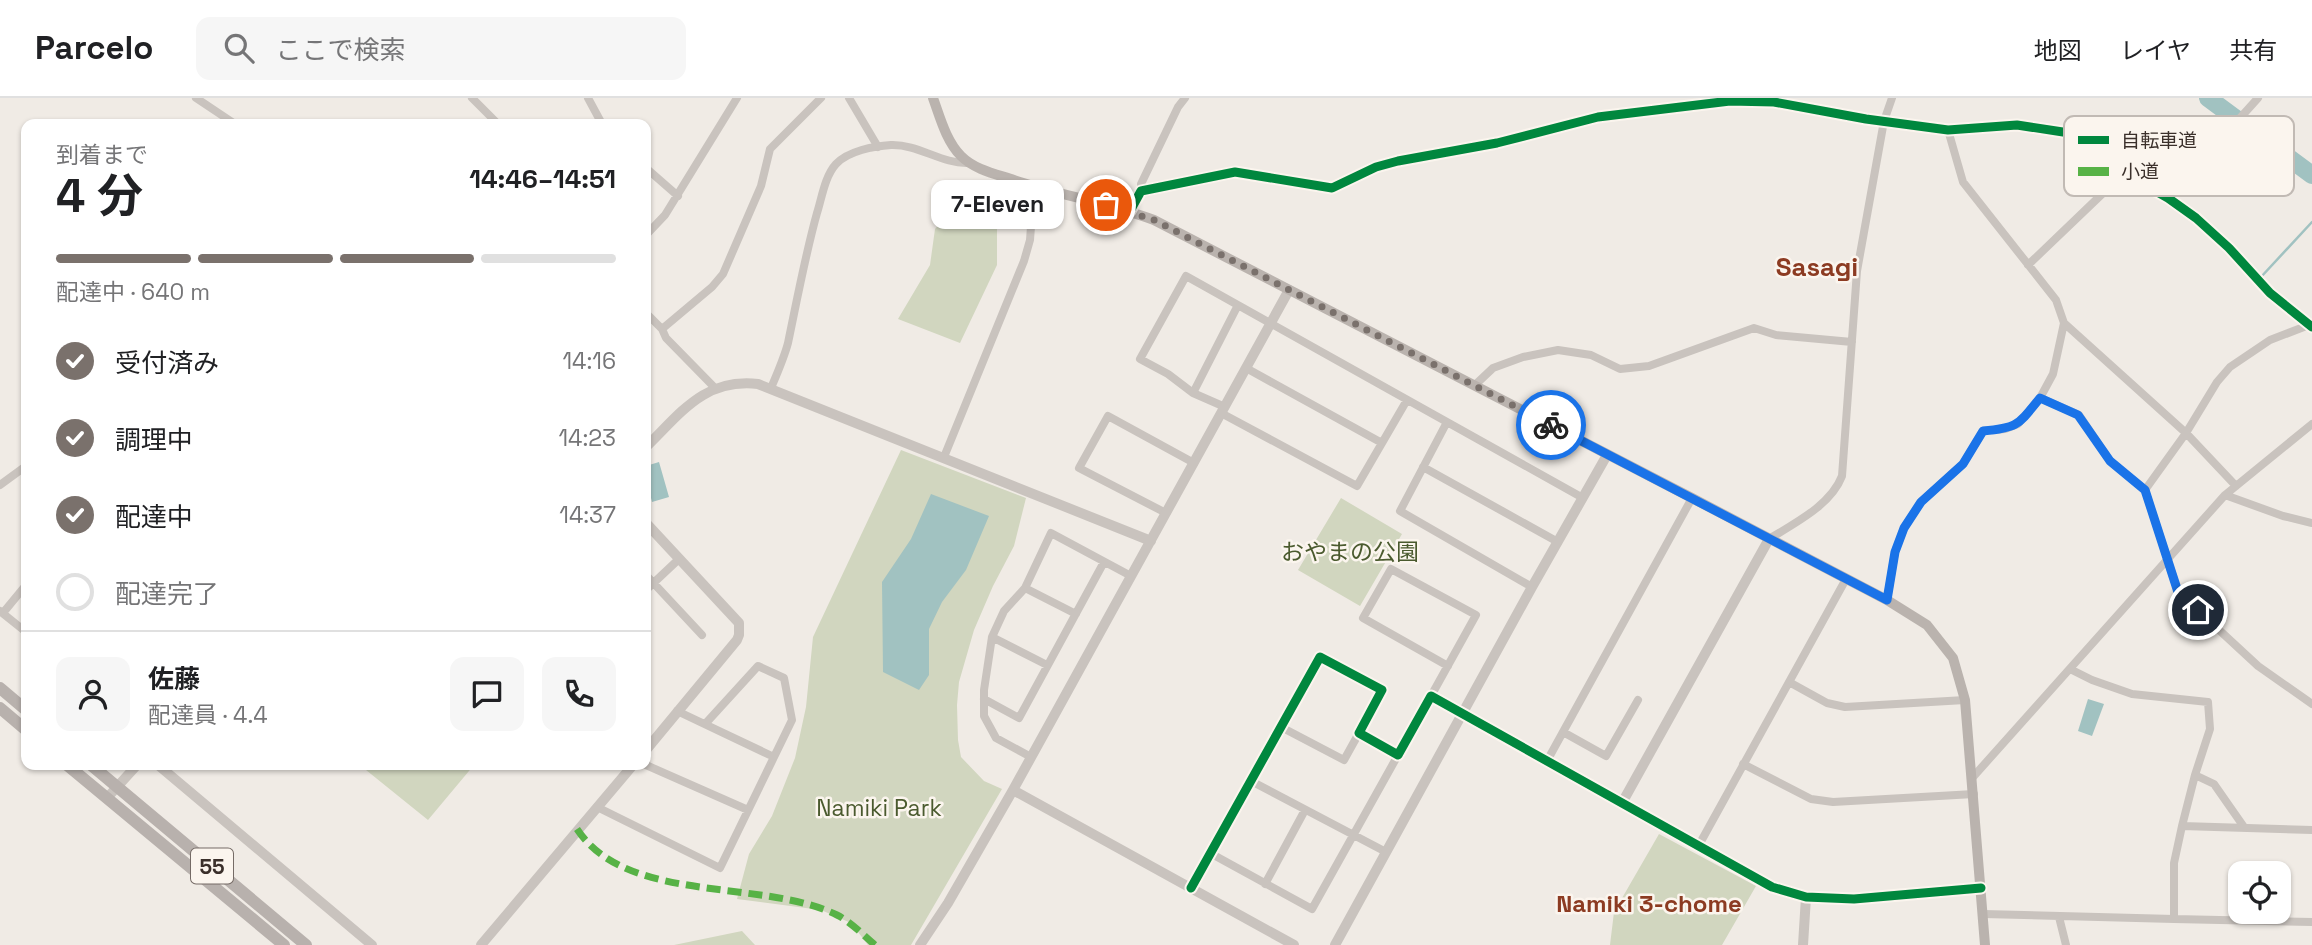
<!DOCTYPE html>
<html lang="ja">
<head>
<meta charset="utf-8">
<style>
  :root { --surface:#fff; --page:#f6f6f6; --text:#202124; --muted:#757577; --line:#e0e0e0; --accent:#7a716c }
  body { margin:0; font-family:"Space Grotesk","Noto Sans JP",sans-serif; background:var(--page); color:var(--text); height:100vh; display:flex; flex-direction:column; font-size:26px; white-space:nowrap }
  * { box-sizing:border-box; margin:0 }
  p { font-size:23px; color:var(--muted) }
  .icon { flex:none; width:38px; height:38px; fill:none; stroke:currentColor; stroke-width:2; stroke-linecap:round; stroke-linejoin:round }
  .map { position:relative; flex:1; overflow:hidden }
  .drawer { position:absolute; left:21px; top:21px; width:630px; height:651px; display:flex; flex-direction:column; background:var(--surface); border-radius:14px; box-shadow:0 2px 5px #0004 }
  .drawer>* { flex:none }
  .tools { position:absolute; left:2228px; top:763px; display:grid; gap:14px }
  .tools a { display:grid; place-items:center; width:63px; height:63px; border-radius:14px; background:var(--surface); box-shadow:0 2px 5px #0004; font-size:35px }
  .pin { position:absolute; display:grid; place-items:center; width:60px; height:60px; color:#fff; margin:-30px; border:4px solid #fff; border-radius:50%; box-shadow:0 2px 7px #0007 }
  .courier { position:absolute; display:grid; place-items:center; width:70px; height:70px; margin:-35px; border:5px solid #1a73e8; border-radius:50%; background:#fff; color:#222; box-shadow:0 2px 9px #0007 }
  .bubble { position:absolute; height:49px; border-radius:14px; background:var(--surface); box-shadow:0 2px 5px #0004; font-size:23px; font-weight:700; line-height:49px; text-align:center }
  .head em { font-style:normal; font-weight:700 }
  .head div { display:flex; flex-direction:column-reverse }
  .head { display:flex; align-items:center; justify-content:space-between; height:119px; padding:0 35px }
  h1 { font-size:46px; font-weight:700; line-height:52px }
  .bar { display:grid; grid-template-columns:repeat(4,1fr); gap:10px 7px; align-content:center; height:84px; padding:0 35px }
  .bar i { height:9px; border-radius:5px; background:var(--line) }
  .bar .selected { background:var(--accent) }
  .bar p { grid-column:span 4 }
  .line { display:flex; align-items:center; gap:18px; padding:0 35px; border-top:2px solid var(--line) }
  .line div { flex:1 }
  .round { display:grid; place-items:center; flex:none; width:74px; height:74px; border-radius:14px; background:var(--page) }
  ol { padding:0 35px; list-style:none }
  li { display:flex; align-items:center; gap:21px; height:77px }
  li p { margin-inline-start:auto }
  li .icon { padding:7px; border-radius:50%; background:var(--accent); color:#fff; stroke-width:4 }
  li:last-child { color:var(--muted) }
  li i { width:38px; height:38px; border:4px solid var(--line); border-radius:50% }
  header { display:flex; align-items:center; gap:42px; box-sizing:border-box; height:98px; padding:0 35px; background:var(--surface); border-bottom:2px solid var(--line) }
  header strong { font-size:33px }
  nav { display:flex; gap:38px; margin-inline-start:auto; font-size:24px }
  .search { width:490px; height:63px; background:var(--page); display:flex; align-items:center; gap:18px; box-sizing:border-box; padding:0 24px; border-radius:14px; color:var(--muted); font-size:26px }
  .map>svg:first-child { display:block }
  .green { fill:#d1d6bf }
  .water { fill:#a1c2c1 }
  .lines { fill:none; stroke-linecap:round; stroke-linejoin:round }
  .stream { stroke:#a1c2c1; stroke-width:2.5 }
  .river { stroke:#a1c2c1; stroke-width:18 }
  .minor { stroke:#c9c3be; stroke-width:8 }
  .tertiary { stroke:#c9c3be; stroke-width:10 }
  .secondary { stroke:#bab3ae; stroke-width:10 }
  .primary { stroke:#b8b1ad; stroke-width:12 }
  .quiet { stroke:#57b246; stroke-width:7; stroke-dasharray:14 7; stroke-linecap:butt }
  .cycleway-casing { stroke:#fbf5ee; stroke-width:13 }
  .cycleway { stroke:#00873e; stroke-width:9 }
  .done { stroke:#7a716c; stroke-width:7; stroke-dasharray:0 12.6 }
  .route { stroke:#1a73e8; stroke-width:9 }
  .labels { text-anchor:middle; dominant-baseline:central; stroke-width:5; stroke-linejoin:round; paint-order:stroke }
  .shield { fill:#fbf5ee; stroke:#756b66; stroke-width:2 }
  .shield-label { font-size:21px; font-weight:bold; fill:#3b302b }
  .park-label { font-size:23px; fill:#4a5a2e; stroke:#fbf5ee }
  .neighbourhood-label { font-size:24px; font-weight:bold; fill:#8c3b22; stroke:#fbf5ee }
  .quarter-label { font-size:26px; font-weight:bold; fill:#8c3b22; stroke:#fbf5ee }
  .key { fill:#fbf5ee; stroke:#c1bab4; stroke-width:2 }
  .key-label { font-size:19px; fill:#3b302b }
</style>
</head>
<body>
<header>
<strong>Parcelo</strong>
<div class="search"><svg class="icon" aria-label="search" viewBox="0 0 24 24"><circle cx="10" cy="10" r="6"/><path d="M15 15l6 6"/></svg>ここで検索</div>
<nav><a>地図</a><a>レイヤ</a><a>共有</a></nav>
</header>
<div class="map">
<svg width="2312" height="847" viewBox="0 0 2312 847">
  <rect width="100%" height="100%" fill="#f0ebe5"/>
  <path class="green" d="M 952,112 L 997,128 L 997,167 L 960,245 L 898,221 L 930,167 L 935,131 Z
    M 901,352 L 1026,400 L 1014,448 L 993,488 L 974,532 L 959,584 L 957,607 L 958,642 L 961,659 L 984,683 L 1002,691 L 911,847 L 868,847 L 851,825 L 821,812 L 737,801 L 749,756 L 772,718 L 795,660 L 806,609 L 813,539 Z
    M 1341,400 L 1402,436 L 1360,508 L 1298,472 Z
    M 371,667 L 474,667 L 428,722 L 366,672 Z
    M 1659,736 L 1756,788 L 1722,847 L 1610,847 L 1614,814 Z
    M 742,833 L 755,847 L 674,847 Z"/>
  <path class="water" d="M 659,364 L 669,399 L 652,404 L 646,380 L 646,368 Z
    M 931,396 L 989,418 L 966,472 L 942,504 L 929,531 L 929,577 L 919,592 L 883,574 L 882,484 L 911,441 Z
    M 2088,601 L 2104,606 L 2092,638 L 2078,633 Z"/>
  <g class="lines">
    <path class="stream" d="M 2261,179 L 2312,124"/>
    <path class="river" d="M 2208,0 L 2312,77"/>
    <path class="minor" d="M 196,0 L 235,26
      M 472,0 L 497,25
      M 588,0 L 602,26
      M 849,0 L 878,49
      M 646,70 L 678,98
      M 1141,93 L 1141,86 L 1178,9 L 1185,0
      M 2168,100 L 2258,0
      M 1130,113 L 1141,93 L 1235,74 L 1332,90 L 1376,69 L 1398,63 L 1497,45 L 1598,19 L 1730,3 L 1774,4 L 1866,21 L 1948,32 L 2017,27 L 2076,36 L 2091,43 L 2124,75 L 2168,100 L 2196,120 L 2229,150 L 2270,195 L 2312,229
      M 646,137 L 665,117 L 737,0
      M 2028,167 L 2124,75
      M 646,215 L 662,231 L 666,240 L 715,290
      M 2064,225 L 2186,335 L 2236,388
      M 2309,227 L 2270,242 L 2230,269 L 2217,284 L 2186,335 L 2145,392 L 2178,494 L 2258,568 L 2312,606
      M 662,231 L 712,189 L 723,176 L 761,88 L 770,51 L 821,0
      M 1246,270 L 1382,345
      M 1475,287 L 1493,270 L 1523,259 L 1558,252 L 1591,257 L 1620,271 L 1649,268 L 1754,230 L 1776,237 L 1852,244
      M 771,290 C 777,276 784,260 788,245 C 797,202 805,158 817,115 C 822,99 825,78 836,66 C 848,53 874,48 891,47 C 918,46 942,66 968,65
      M 1193,295 L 1238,207
      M 2040,300 L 2079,317 L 2110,363 L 2145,392
      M 1225,309 L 1193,295 L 1168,276 L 1140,261 L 1186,178 L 1447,324
      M 1221,315 L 1357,388 L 1407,302
      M 944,359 L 1024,163 L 1030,142 L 1034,88
      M 1423,369 L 1558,444
      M 0,387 L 26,368
      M 2225,397 L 2283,418 L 2312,425
      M 1166,415 L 1079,370 L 1108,318 L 1194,365
      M 1769,441 C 1795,425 1831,407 1842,378 L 1857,173 L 1884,23 L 1892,0
      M 646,477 L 702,537
      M 1532,489 L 1400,413 L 1447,324 L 1583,400
      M 1025,490 L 1076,516
      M 646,492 L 679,461
      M 1887,502 L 1895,454 L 1904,430 L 1921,404 L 1963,366 L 1983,333 L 2005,331 L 2018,326 L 2040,300 L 2053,276 L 2064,225 L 2056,202 L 1963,84 L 1948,32
      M 0,513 L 26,534
      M 3,515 L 26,487
      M 992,539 L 1047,567
      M 2070,571 L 2092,582 L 2132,596 L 2208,604 L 2210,631 L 2195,677 L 2214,686 L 2244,729
      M 1789,584 L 1827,605 L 1845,609 L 1965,602
      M 1431,598 L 1476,517 L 1391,471 L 1363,520 L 1448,568
      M 984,601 L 1019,620 L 1104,464
      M 677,613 L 774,659
      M 1281,629 L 1344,662 L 1359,635
      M 1563,634 L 1606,658 L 1638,602
      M 1031,659 L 996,640 L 984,618 L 984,592 L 992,539 L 1004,513 L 1025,490 L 1051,435 L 1131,478
      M 1547,663 L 1692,400
      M 1743,666 L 1811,701 L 1833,704 L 1974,696
      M 646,667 L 748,712
      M 1973,679 L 2225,397 L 2312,326
      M 1251,683 L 1386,754
      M 597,709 L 720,770 L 792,622 L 784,580 L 758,568 L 706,625
      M 2182,728 L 2195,677
      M 1699,747 L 1846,481
      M 1210,755 L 1312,811 L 1398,657
      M 1265,786 L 1305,712
      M 1191,790 L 1320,559 L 1382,592 L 1359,635 L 1398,657 L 1431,598 L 1463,617
      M 1983,816 L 2174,821 L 2174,765 L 2182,728 L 2312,732
      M 2059,819 L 2066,847
      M 2174,821 L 2312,824"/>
    <path class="tertiary" d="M 646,349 C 681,315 704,280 758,286 L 1151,443
      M 646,425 L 739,525 L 739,537 L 737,542 L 646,652
      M 1463,617 L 1772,789 L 1806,799 L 1854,801 L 1981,790
      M 158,667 L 372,847
      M 1013,692 L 1294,847
      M 107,700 L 137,667
      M 1622,705 L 1769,441
      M 481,847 L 633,667
      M 920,847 L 948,805 L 1013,692 L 1289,192
      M 1335,847 L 1532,489 L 1607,357
      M 1803,847 L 1806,799"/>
    <path class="secondary" d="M 933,0 C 940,19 946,43 961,58 C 975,72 996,76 1014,82 C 1060,97 1108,105 1154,122 L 1692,400 L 1887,502 L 1927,527 L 1953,560 L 1965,602 L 1985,847"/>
    <path class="primary" d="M 0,590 L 26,612
      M 0,610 L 26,632
      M 67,667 L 284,847
      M 91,667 L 306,847"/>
    <path class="quiet" d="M 577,731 C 627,807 761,780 837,817 C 851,824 863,837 875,847"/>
    <defs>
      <path id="cycleway" d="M 1130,113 L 1141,93 L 1235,74 L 1332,90 L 1376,69 L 1398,63 L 1497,45 L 1598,19 L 1730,3 L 1774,4 L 1866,21 L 1948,32 L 2017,27 L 2076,36 L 2091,43 L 2124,75 L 2168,100 L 2196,120 L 2229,150 L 2270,195 L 2312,229
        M 1191,790 L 1320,559 L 1382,592 L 1359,635 L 1398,657 L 1431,598 L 1772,789 L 1806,799 L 1854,801 L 1981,790"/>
    </defs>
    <use href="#cycleway" class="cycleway-casing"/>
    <use href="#cycleway" class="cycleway"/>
  </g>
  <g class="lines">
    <path class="done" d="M 1106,107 L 1154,122 L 1551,327"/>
    <path class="route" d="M 1551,327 L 1887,502 L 1895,454 L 1904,430 L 1921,404 L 1963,366 L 1983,333 C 2018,330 2018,327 2040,300 L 2078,317 L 2110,363 L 2145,392 L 2178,494 L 2198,512"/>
  </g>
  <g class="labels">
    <rect class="shield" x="191" y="750.5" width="42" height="35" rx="5"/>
    <g class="shield-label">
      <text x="212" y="768">55</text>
    </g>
    <g class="park-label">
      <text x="1350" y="454">おやまの公園</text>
      <text x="879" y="710">Namiki Park</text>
    </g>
    <g class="neighbourhood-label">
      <text x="1649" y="805">Namiki 3-chome</text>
    </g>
    <g class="quarter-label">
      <text x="1817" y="169">Sasagi</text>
    </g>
  </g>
  <rect x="2064" y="18" width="230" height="80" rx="10" class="key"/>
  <rect x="2078" y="38" width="31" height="8" fill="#00873e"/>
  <rect x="2078" y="69" width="31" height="9" fill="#57b246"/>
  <g class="key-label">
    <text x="2121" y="49">自転車道</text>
    <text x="2121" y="80">小道</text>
  </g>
</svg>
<div class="tools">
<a><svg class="icon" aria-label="locate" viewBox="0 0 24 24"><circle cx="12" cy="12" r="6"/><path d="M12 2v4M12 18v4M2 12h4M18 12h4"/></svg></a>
</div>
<div class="pin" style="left:1106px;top:107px;background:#ea580c"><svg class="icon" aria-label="bag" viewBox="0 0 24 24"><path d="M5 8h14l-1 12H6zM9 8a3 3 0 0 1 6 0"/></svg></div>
<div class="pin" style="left:2198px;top:512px;background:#1f2937"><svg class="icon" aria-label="home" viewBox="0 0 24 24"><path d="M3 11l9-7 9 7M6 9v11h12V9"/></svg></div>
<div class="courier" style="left:1551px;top:327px"><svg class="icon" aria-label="bike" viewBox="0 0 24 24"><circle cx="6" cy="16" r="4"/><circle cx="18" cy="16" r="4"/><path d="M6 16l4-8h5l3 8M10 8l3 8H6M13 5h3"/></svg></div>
<div class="bubble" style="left:931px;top:82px;width:133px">7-Eleven</div>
<section class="drawer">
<div class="head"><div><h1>4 分</h1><p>到着まで</p></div><em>14:46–14:51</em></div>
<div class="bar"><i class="selected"></i><i class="selected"></i><i class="selected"></i><i></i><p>配達中 · 640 m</p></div>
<ol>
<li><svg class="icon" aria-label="check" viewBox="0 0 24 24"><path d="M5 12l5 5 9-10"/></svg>受付済み<p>14:16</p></li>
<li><svg class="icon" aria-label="check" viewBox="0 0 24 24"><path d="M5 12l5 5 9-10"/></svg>調理中<p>14:23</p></li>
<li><svg class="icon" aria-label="check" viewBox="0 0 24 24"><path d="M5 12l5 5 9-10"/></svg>配達中<p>14:37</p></li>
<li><i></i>配達完了</li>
</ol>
<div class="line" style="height:126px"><a class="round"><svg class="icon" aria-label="person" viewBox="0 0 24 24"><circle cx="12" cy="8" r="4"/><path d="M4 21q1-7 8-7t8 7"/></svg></a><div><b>佐藤</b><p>配達員 · 4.4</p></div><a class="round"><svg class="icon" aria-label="chat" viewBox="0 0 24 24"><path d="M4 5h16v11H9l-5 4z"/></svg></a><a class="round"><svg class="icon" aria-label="phone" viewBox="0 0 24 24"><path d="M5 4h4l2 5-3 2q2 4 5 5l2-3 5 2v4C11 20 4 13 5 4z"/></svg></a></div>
</section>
</div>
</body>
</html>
